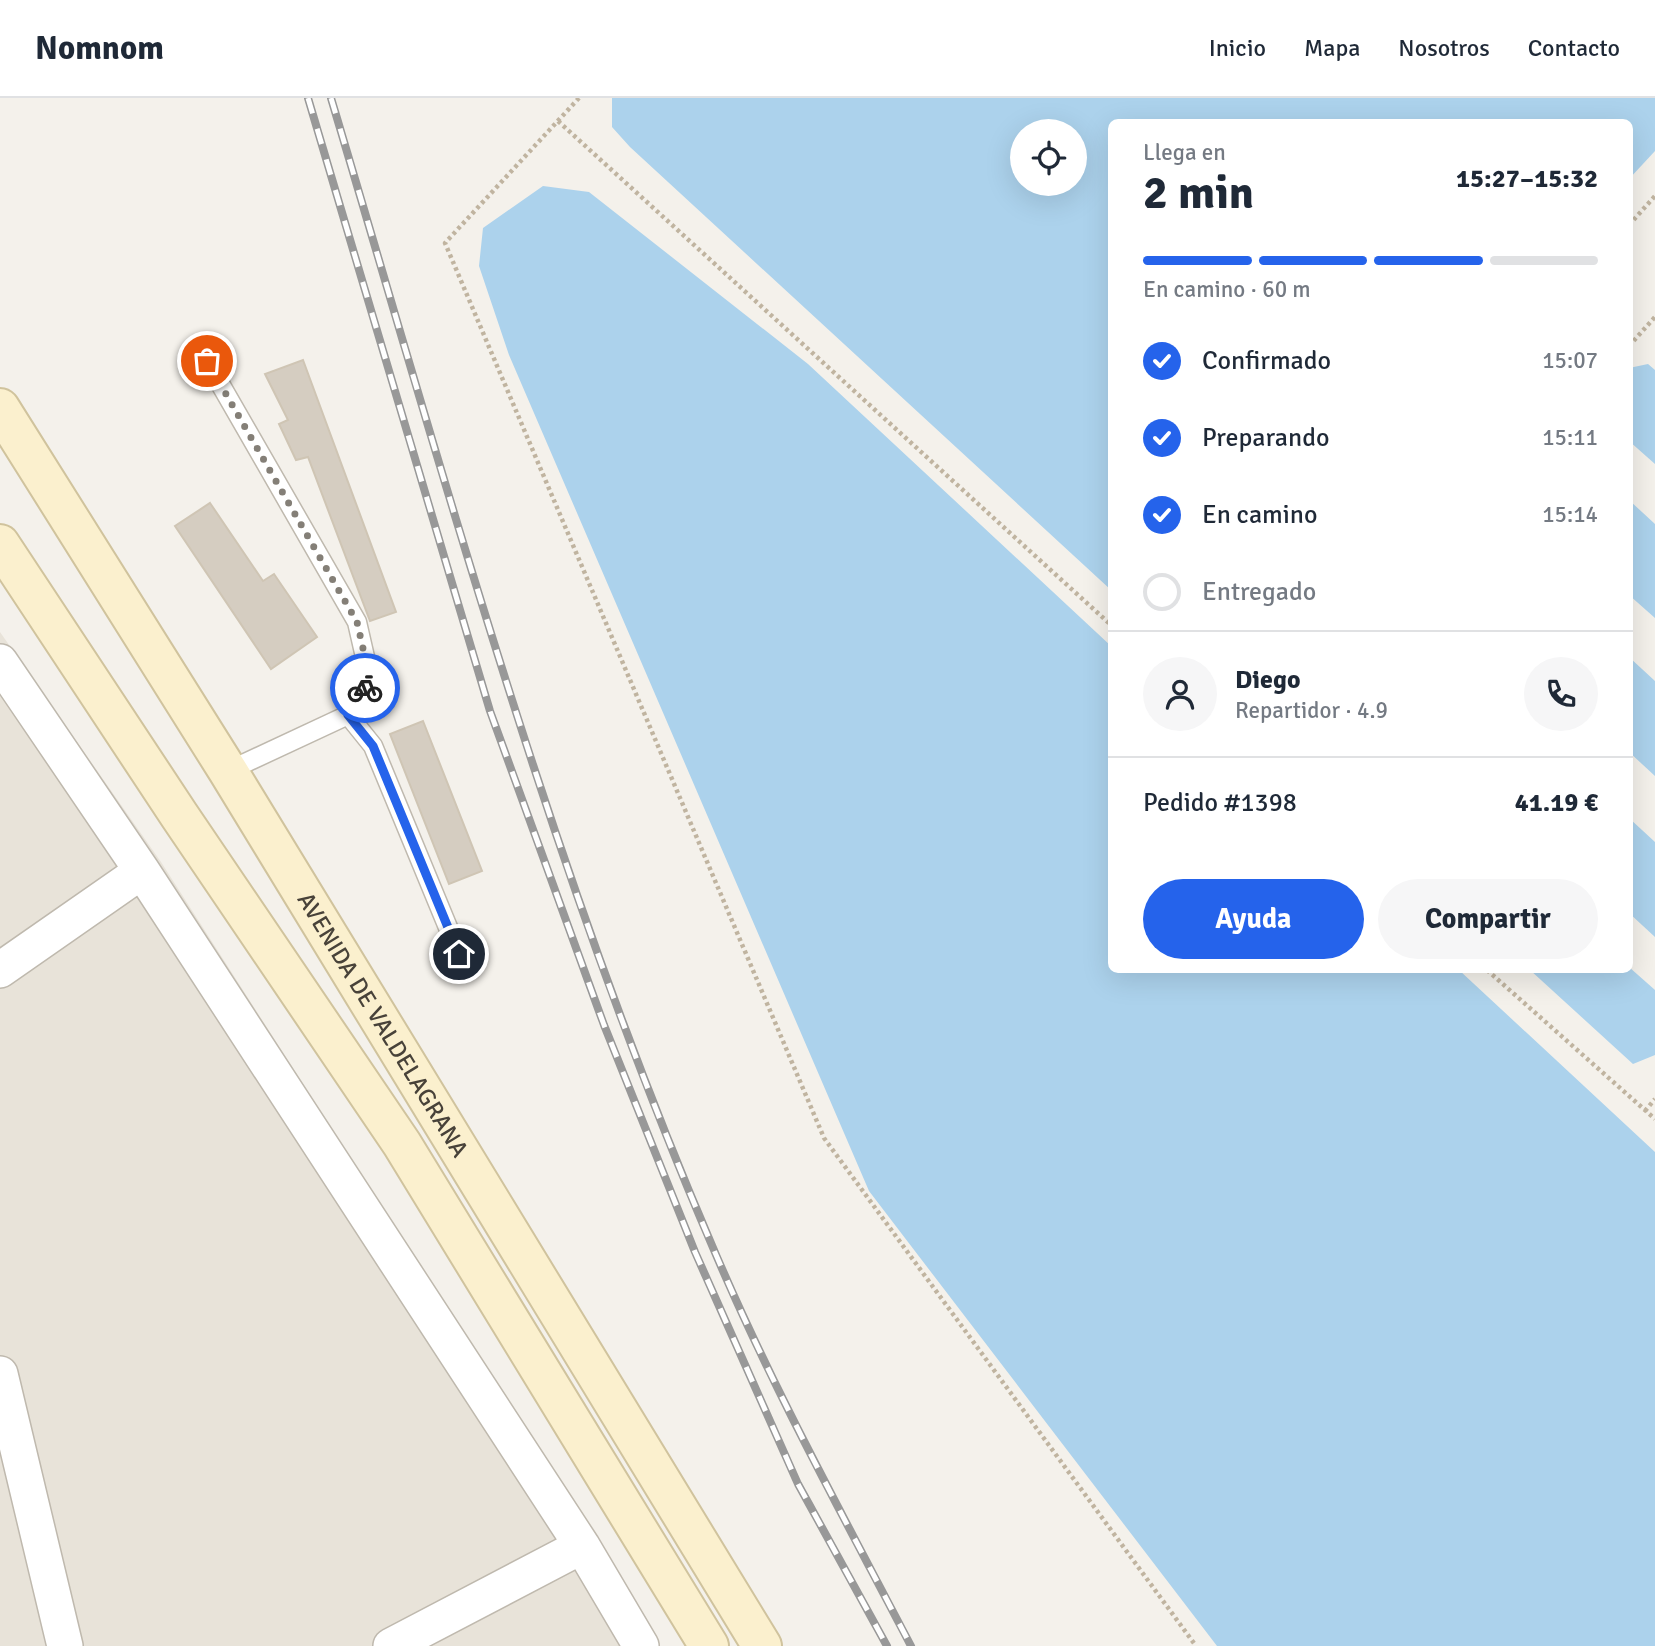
<!DOCTYPE html>
<html lang="es">
<head>
<meta charset="utf-8">
<style>
  :root { --surface:#fff; --page:#f6f6f7; --text:#1f2937; --muted:#747a83; --line:#e0e1e3; --accent:#2563eb }
  body { margin:0; font-family:Signika,sans-serif; background:var(--page); color:var(--text); height:100vh; display:flex; flex-direction:column; font-size:26px; white-space:nowrap }
  * { box-sizing:border-box; margin:0 }
  p { font-size:23px; color:var(--muted) }
  .icon { flex:none; width:38px; height:38px; fill:none; stroke:currentColor; stroke-width:2; stroke-linecap:round; stroke-linejoin:round }
  .map { position:relative; flex:1; overflow:hidden }
  .sheet { position:absolute; left:1108px; top:21px; width:525px; height:854px; display:flex; flex-direction:column; background:var(--surface); border-radius:10px; box-shadow:0 7px 28px #0002 }
  .sheet>* { flex:none }
  .controls { position:absolute; left:1010px; top:21px; display:grid; gap:14px }
  .controls a { display:grid; place-items:center; width:77px; height:77px; border-radius:50%; background:var(--surface); box-shadow:0 7px 28px #0002; font-size:35px }
  .pin { position:absolute; display:grid; place-items:center; width:60px; height:60px; color:#fff; margin:-30px; border:4px solid #fff; border-radius:50%; box-shadow:0 2px 7px #0007 }
  .courier { position:absolute; display:grid; place-items:center; width:70px; height:70px; margin:-35px; border:5px solid #2563eb; border-radius:50%; background:#fff; color:#222; box-shadow:0 2px 9px #0007 }
  .headline em { font-style:normal; font-weight:700 }
  .headline div { display:flex; flex-direction:column-reverse }
  .headline { display:flex; align-items:center; justify-content:space-between; height:119px; padding:0 35px }
  h1 { font-size:46px; font-weight:700; line-height:52px }
  .bar { display:grid; grid-template-columns:repeat(4,1fr); gap:10px 7px; align-content:center; height:84px; padding:0 35px }
  .bar i { height:9px; border-radius:5px; background:var(--line) }
  .bar .active { background:var(--accent) }
  .bar p { grid-column:span 4 }
  .line { display:flex; align-items:center; gap:18px; padding:0 35px; border-top:2px solid var(--line) }
  .line div { flex:1 }
  .round { display:grid; place-items:center; flex:none; width:74px; height:74px; border-radius:37px; background:var(--page) }
  ol { padding:0 35px; list-style:none }
  li { display:flex; align-items:center; gap:21px; height:77px }
  li p { margin-inline-start:auto }
  li .icon { padding:7px; border-radius:50%; background:var(--accent); color:#fff; stroke-width:4 }
  li:last-child { color:var(--muted) }
  li i { width:38px; height:38px; border:4px solid var(--line); border-radius:50% }
  .primary-button { display:flex; gap:14px; margin-top:auto; padding:14px 35px }
  .primary-button a { flex:1; height:80px; border-radius:42px; background:var(--accent); color:#fff; font-size:28px; font-weight:700; line-height:80px; text-align:center }
  .primary-button a+a { background:var(--page); color:var(--text) }
  header { display:flex; align-items:center; gap:42px; box-sizing:border-box; height:98px; padding:0 35px; background:var(--surface); border-bottom:2px solid var(--line) }
  header strong { font-size:33px }
  nav { display:flex; gap:38px; margin-inline-start:auto; font-size:24px }
  .map>svg:first-child { display:block }
  .residential { fill:#e8e3d9 }
  .water { fill:#acd2ec; fill-rule:evenodd }
  .building { fill:#d5cdc1; stroke:#cfc5b4; stroke-width:2 }
  .lines { fill:none; stroke-linecap:round; stroke-linejoin:round }
  .service-casing { stroke:#bfb9ae; stroke-width:21 }
  .minor-casing { stroke:#bfb9ae; stroke-width:38 }
  .secondary-casing { stroke:#d0c39d; stroke-width:42 }
  .path { stroke:#c0b4a0; stroke-width:4.5; stroke-dasharray:3.5 3.5; stroke-linecap:butt }
  .service { stroke:#fff; stroke-width:18 }
  .minor { stroke:#fff; stroke-width:35 }
  .secondary { stroke:#fbf0ce; stroke-width:38 }
  .rail-casing { stroke:#989898; stroke-width:8 }
  .rail { stroke:#fff; stroke-width:5; stroke-dasharray:16; stroke-linecap:butt }
  .done { stroke:#847f77; stroke-width:7; stroke-dasharray:0 12.6 }
  .route { stroke:#2563eb; stroke-width:9 }
  .labels { text-anchor:middle; dominant-baseline:central; stroke-width:5; stroke-linejoin:round; paint-order:stroke }
  .street-label { font-size:24px; fill:#484239; stroke:#fff }
</style>
</head>
<body>
<header>
<strong>Nomnom</strong>
<nav><a>Inicio</a><a>Mapa</a><a>Nosotros</a><a>Contacto</a></nav>
</header>
<div class="map">
<svg width="1655" height="1548" viewBox="0 0 1655 1548">
  <rect width="100%" height="100%" fill="#f4f1eb"/>
  <path class="residential" d="M 0,534 L 161,764 L 577,1414 L 639,1548 L 0,1548 Z"/>
  <path class="water" d="M 612,0 L 1655,0 L 1655,53 L 1629,81 L 1629,24 L 1111,24 L 1111,492 L 630,49 L 612,29 ZM 1074,33 L 1074,86 L 1022,86 L 1022,33 Z
    M 543,88 L 589,94 L 808,266 L 1111,548 L 1111,872 L 1459,872 L 1655,1054 L 1655,1548 L 1217,1548 L 869,1093 L 509,257 L 479,168 L 483,130 Z
    M 1648,266 L 1655,272 L 1655,366 L 1629,343 L 1629,270 Z
    M 1629,402 L 1655,426 L 1655,520 L 1629,497 Z
    M 1629,559 L 1655,583 L 1655,678 L 1629,654 Z
    M 1629,720 L 1655,744 L 1655,839 L 1629,815 Z
    M 1629,869 L 1655,892 L 1655,957 L 1633,966 L 1530,872 L 1629,872 Z"/>
  <path class="building" d="M 303,262 L 396,514 L 370,523 L 308,359 L 296,362 L 279,326 L 288,322 L 265,276 Z
    M 210,405 L 263,483 L 274,476 L 317,539 L 271,571 L 175,428 Z
    M 423,623 L 482,773 L 449,786 L 390,636 Z"/>
  <g class="lines">
    <defs>
      <path id="service" d="M 207,263 L 357,524 L 370,581 L 348,617 L 228,673
        M 348,617 L 373,648 L 459,856"/>
      <path id="minor" d="M 0,564 L 142,773 L 582,1448 L 641,1548
        M 0,872 L 142,773
        M 0,1276 L 65,1548
        M 391,1548 L 582,1448"/>
      <g id="secondary">
        <path id="s1" d="M 0,310 L 228,673 L 762,1548"/>
        <path d="M 0,446 L 179,717 L 402,1046 L 709,1548"/>
      </g>
    </defs>
    <use href="#service" class="service-casing"/>
    <use href="#minor" class="minor-casing"/>
    <use href="#secondary" class="secondary-casing"/>
    <path class="path" d="M 579,0 L 445,145 L 824,1040 L 1196,1548
      M 558,23 L 1111,527
      M 1629,127 L 1655,98
      M 1629,248 L 1655,219
      M 1487,872 L 1655,1021
      M 1645,1013 L 1655,1001"/>
    <use href="#service" class="service"/>
    <use href="#minor" class="minor"/>
    <use href="#secondary" class="secondary"/>
    <defs>
      <path id="rail" d="M 308,0 L 490,613 L 604,927 L 695,1154 L 798,1386 L 887,1548
        M 331,0 C 446,385 552,775 711,1145 C 769,1283 842,1416 911,1548"/>
    </defs>
    <use href="#rail" class="rail-casing"/>
    <use href="#rail" class="rail"/>
  </g>
  <g class="lines">
    <path class="done" d="M 207,263 L 357,524 L 370,581 L 365,590"/>
    <path class="route" d="M 365,590 L 348,617 L 373,648 L 459,856"/>
  </g>
  <g class="labels">
    <g class="street-label">
      <text stroke="none"><textPath href="#s1" startOffset="726">AVENIDA DE VALDELAGRANA</textPath></text>
    </g>
  </g>
</svg>
<div class="controls">
<a><svg class="icon" aria-label="locate" viewBox="0 0 24 24"><circle cx="12" cy="12" r="6"/><path d="M12 2v4M12 18v4M2 12h4M18 12h4"/></svg></a>
</div>
<div class="pin" style="left:207px;top:263px;background:#ea580c"><svg class="icon" aria-label="bag" viewBox="0 0 24 24"><path d="M5 8h14l-1 12H6zM9 8a3 3 0 0 1 6 0"/></svg></div>
<div class="pin" style="left:459px;top:856px;background:#1f2937"><svg class="icon" aria-label="home" viewBox="0 0 24 24"><path d="M3 11l9-7 9 7M6 9v11h12V9"/></svg></div>
<div class="courier" style="left:365px;top:590px"><svg class="icon" aria-label="bike" viewBox="0 0 24 24"><circle cx="6" cy="16" r="4"/><circle cx="18" cy="16" r="4"/><path d="M6 16l4-8h5l3 8M10 8l3 8H6M13 5h3"/></svg></div>
<section class="sheet">
<div class="headline"><div><h1>2 min</h1><p>Llega en</p></div><em>15:27–15:32</em></div>
<div class="bar"><i class="active"></i><i class="active"></i><i class="active"></i><i></i><p>En camino · 60 m</p></div>
<ol>
<li><svg class="icon" aria-label="check" viewBox="0 0 24 24"><path d="M5 12l5 5 9-10"/></svg>Confirmado<p>15:07</p></li>
<li><svg class="icon" aria-label="check" viewBox="0 0 24 24"><path d="M5 12l5 5 9-10"/></svg>Preparando<p>15:11</p></li>
<li><svg class="icon" aria-label="check" viewBox="0 0 24 24"><path d="M5 12l5 5 9-10"/></svg>En camino<p>15:14</p></li>
<li><i></i>Entregado</li>
</ol>
<div class="line" style="height:126px"><a class="round"><svg class="icon" aria-label="person" viewBox="0 0 24 24"><circle cx="12" cy="8" r="4"/><path d="M4 21q1-7 8-7t8 7"/></svg></a><div><b>Diego</b><p>Repartidor · 4.9</p></div><a class="round"><svg class="icon" aria-label="phone" viewBox="0 0 24 24"><path d="M5 4h4l2 5-3 2q2 4 5 5l2-3 5 2v4C11 20 4 13 5 4z"/></svg></a></div>
<div class="line" style="height:91px"><div>Pedido #1398</div><b>41.19 €</b></div>
<div class="primary-button"><a>Ayuda</a><a>Compartir</a></div>
</section>
</div>
</body>
</html>
